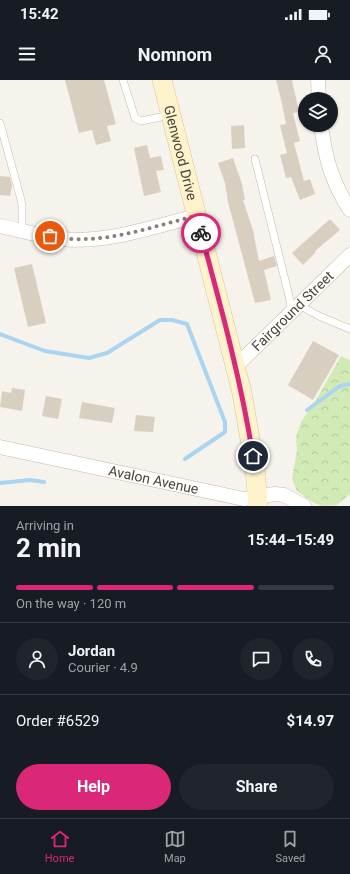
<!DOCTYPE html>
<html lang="en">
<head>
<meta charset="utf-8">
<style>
  :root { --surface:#171b24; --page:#20242c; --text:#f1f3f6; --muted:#9ea1a6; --line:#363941; --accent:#db2777 }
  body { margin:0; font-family:Roboto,sans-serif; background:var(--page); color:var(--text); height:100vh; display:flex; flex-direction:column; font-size:15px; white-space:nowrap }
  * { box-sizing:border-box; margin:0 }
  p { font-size:13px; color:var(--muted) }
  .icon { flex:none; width:22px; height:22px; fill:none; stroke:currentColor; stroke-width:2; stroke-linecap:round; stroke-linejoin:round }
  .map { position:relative; height:426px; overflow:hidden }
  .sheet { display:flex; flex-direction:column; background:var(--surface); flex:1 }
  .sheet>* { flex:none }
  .tools { position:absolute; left:298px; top:12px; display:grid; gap:8px }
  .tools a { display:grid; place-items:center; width:40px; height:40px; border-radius:50%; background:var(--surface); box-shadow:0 1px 3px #0004; font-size:20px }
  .pin { position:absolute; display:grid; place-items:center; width:34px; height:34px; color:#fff; margin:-17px; border:2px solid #fff; border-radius:50%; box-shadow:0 1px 4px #0007 }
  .courier { position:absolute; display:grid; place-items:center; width:40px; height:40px; margin:-20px; border:3px solid #db2777; border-radius:50%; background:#fff; color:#222; box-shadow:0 1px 5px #0007 }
  .overview em { font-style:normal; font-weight:700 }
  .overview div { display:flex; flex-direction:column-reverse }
  .overview { display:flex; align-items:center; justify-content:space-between; height:68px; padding:0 16px }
  h1 { font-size:26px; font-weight:700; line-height:30px }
  .bar { display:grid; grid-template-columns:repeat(4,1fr); gap:6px 4px; align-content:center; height:48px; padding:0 16px }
  .bar i { height:5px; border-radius:3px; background:var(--line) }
  .bar .current { background:var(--accent) }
  .bar p { grid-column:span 4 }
  .line { display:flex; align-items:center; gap:10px; padding:0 16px; border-top:1px solid var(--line) }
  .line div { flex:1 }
  .round { display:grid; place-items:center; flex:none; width:42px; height:42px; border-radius:21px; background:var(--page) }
  .primary-button { display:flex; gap:8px; margin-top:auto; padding:8px 16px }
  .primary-button a { flex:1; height:46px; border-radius:24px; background:var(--accent); color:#fff; font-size:16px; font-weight:700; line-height:46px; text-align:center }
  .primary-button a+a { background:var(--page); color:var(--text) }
  .status { display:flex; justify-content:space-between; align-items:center; height:28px; padding:0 20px; background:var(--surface); direction:ltr }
  .status svg { height:11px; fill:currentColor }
  header { display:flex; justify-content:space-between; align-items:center; height:52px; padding:0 16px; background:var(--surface); font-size:18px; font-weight:700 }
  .tabs { display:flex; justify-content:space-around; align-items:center; height:56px; border-top:1px solid var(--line); background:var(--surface); font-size:11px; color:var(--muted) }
  .tabs a { display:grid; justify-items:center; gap:2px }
  .tabs .current { color:var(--accent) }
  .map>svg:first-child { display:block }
  .forest { fill:url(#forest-crowns) }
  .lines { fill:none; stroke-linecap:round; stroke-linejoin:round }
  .stream { stroke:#a9d4f2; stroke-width:4 }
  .building { fill:#d8cfc1 }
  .lane-casing { stroke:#c2bbae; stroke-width:8 }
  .street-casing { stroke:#c2bbae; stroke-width:15 }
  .secondary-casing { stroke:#d6c79b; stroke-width:20 }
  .lane { stroke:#fff; stroke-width:7 }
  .street { stroke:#fff; stroke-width:14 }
  .secondary { stroke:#fff3cd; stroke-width:19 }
  .done { stroke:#878178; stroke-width:4; stroke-dasharray:0 7.2 }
  .route { stroke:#db2777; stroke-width:5 }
  .labels { text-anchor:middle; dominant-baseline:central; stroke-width:4; stroke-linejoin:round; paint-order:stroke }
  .street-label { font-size:14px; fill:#4b4439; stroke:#fff }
</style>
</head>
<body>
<div class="status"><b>15:42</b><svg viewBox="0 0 49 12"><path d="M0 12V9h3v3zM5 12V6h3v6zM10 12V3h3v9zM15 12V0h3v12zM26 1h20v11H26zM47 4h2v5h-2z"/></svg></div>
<header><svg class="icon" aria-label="menu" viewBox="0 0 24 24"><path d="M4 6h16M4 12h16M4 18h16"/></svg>Nomnom<svg class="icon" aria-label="person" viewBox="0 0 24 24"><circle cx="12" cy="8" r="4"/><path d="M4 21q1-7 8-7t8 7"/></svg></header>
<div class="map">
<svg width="350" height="426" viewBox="0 0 350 426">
  <defs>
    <pattern id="forest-crowns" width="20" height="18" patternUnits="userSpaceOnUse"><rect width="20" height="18" fill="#d2eab5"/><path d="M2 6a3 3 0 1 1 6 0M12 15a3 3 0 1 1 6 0" fill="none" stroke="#b6ca9c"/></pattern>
  </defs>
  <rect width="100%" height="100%" fill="#f6f3ec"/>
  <path class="forest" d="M 341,276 L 350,280 L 350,414 L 337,425 L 322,426 L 314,423 L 297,411 L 292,399 L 297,370 L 296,357 L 301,342 L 316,320 Z"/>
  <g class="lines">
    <path class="stream" d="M 0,254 L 45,271 L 89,278 L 107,273 L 160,240 L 172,240 L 187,244 L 225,342 L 225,352 L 185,379
      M 307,330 L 340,306 L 350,304
      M 0,403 L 30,400 L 44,402"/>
  </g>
  <path class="building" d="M 65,0 L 104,0 L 116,44 L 107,46 L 111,61 L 96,65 L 92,50 L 79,53 Z
    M 276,0 L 292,0 L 299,32 L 293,33 L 300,61 L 294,63 L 304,101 L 310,99 L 315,114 L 300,120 L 291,97 L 286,98 L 280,75 L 287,73 L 280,45 L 286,44 L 281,19 Z
    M 244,45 L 245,68 L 232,69 L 231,46 Z
    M 147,65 L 150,78 L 161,76 L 164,90 L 156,91 L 161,112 L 144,116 L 134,68 Z
    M 233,78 L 242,104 L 245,120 L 243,120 L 253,150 L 259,181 L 274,176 L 277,186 L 264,190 L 271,220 L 255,223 L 228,122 L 225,103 L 218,83 Z
    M 0,96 L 10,97 L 12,106 L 10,116 L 0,115 Z
    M 330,139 L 340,150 L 315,171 L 316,172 L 303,185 L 292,173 Z
    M 32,184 L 46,243 L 28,247 L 14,188 Z
    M 313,261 L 339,275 L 313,320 L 288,305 Z
    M 12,308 L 25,310 L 22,331 L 0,327 L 2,311 L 11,313 Z
    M 46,316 L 62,319 L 58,339 L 42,336 Z
    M 82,322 L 115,328 L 112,343 L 79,338 Z
    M 136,335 L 155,337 L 153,352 L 134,351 Z"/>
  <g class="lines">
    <defs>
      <path id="lane" d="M 123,0 L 135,38 L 141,41 L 170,35
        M 0,43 L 20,116 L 22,126 L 22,150
        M 255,79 L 289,216 L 292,232
        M 299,225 L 319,236 L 350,249"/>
      <g id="street">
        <path d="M 318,0 L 319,19"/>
        <path d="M 321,45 C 325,77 332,103 350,130"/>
        <path d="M 0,146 C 21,150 42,157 63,159 C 104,164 157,146 196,136"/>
        <path id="s1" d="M 236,286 L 350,175"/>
        <path id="s2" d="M 0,367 L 244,419 L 275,414 L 284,415 L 304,426"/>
      </g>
      <g id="secondary">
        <path id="s3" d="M 162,0 L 242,313 L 255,388 L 258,426"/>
      </g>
    </defs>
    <use href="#lane" class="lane-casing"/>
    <use href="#street" class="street-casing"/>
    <use href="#secondary" class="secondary-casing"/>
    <use href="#lane" class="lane"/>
    <use href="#street" class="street"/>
    <use href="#secondary" class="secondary"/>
  </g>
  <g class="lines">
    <path class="done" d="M 50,156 C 99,167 149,147 196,136 L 201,153"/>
    <path class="route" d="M 201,153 C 221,227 241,300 253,376"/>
  </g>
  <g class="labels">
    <g class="street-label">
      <text stroke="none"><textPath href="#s3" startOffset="75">Glenwood Drive</textPath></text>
      <text stroke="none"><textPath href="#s1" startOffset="79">Fairground Street</textPath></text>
      <text stroke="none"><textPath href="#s2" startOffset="157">Avalon Avenue</textPath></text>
    </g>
  </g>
</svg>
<div class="tools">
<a><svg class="icon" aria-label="layers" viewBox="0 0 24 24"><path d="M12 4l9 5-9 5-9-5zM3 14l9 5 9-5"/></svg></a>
</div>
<div class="pin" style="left:50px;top:156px;background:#ea580c"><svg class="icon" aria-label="bag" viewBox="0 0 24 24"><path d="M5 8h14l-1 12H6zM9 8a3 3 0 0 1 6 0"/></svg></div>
<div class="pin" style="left:253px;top:376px;background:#1f2937"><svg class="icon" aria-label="home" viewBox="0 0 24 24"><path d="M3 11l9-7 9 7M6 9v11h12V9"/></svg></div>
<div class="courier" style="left:201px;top:153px"><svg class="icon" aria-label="bike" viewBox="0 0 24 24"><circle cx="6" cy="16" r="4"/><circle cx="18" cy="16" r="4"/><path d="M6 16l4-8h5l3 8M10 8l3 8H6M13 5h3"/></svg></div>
</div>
<section class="sheet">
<div class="overview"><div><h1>2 min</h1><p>Arriving in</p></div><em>15:44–15:49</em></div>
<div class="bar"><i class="current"></i><i class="current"></i><i class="current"></i><i></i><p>On the way · 120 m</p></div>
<div class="line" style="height:72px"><a class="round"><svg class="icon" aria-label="person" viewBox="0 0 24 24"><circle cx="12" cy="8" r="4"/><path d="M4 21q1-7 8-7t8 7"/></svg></a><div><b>Jordan</b><p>Courier · 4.9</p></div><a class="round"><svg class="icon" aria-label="chat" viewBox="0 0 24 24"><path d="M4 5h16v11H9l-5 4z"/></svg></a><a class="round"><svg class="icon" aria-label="phone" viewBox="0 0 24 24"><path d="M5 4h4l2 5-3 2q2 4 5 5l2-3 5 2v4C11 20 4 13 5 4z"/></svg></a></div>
<div class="line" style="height:52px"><div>Order #6529</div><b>$14.97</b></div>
<div class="primary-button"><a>Help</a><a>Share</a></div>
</section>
<nav class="tabs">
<a class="current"><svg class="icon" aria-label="home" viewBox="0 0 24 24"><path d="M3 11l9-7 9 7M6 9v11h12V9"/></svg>Home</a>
<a><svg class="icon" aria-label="map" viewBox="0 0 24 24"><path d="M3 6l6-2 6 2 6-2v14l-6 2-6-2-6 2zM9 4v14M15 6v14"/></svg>Map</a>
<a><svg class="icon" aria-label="saved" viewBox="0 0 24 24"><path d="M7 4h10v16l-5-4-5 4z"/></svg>Saved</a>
</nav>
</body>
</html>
